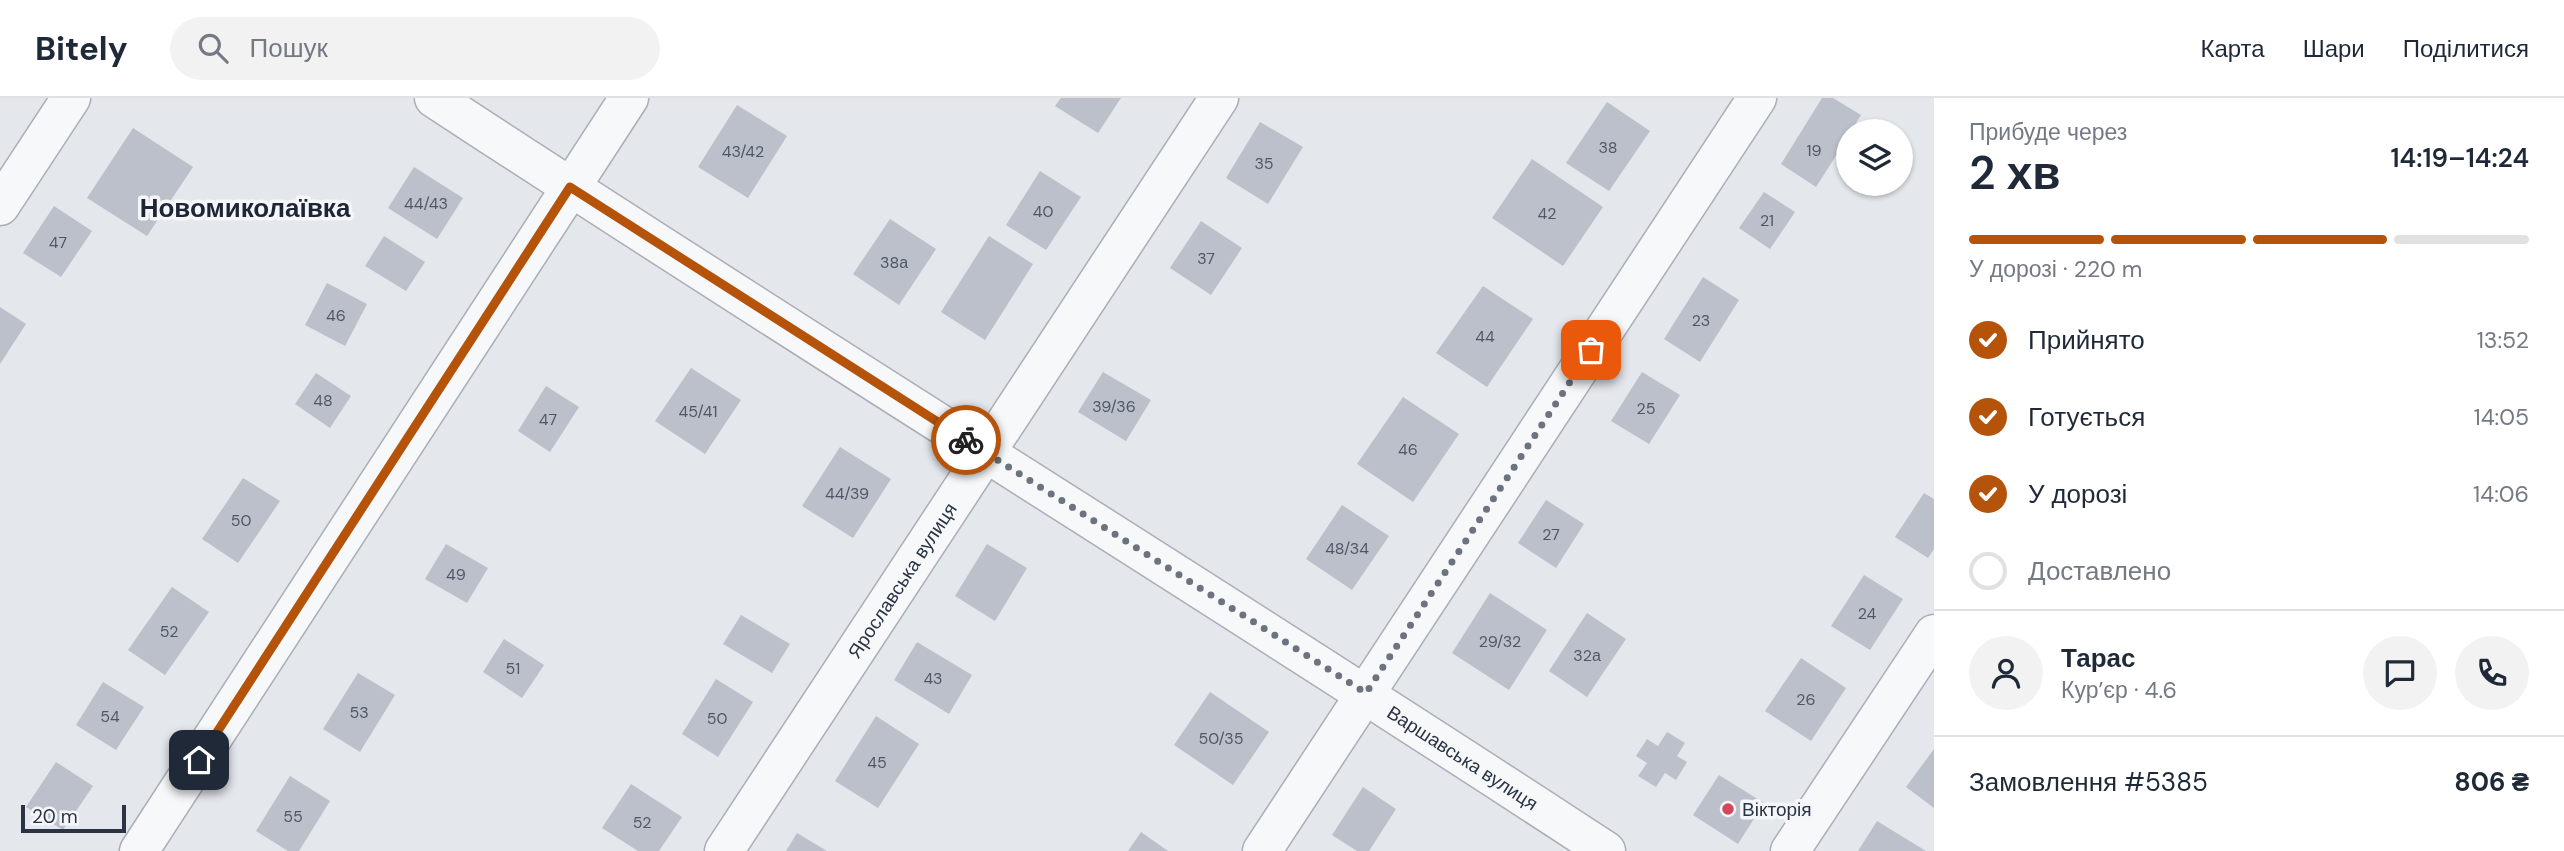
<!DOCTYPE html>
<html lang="uk">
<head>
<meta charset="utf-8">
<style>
  :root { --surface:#fff; --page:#f2f2f3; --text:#1f2937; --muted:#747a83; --line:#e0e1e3; --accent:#b45309 }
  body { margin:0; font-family:"DM Sans",sans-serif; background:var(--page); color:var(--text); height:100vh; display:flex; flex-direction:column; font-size:26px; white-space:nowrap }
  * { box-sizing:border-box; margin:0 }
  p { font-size:23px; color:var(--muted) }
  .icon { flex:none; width:38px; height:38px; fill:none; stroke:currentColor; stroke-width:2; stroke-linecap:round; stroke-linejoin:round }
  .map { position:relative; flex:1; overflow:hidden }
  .details { display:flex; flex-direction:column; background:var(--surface); width:630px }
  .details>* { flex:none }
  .buttons { position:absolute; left:1836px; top:21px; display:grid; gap:14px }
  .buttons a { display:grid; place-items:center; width:77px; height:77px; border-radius:50%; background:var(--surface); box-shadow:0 2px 5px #0004; font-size:35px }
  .scale { position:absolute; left:21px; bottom:18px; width:105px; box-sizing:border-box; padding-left:7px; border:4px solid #2b3445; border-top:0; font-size:19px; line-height:24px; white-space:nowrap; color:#2b3445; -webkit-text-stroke:5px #f4f6f9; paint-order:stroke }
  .pin { position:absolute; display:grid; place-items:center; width:60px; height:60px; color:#fff; margin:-30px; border-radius:14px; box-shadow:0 4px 10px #0006 }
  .courier { position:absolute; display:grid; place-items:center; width:70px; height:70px; margin:-35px; border:5px solid #b45309; border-radius:50%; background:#fff; color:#222; box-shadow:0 2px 9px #0007 }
  .head em { font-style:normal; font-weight:600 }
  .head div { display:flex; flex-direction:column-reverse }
  .head { display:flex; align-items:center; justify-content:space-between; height:119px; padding:0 35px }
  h1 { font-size:46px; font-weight:600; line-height:52px }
  .bar { display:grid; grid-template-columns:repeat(4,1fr); gap:10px 7px; align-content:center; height:84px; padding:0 35px }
  .bar i { height:9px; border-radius:5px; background:var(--line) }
  .bar .active { background:var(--accent) }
  .bar p { grid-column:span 4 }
  .line { display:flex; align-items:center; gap:18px; padding:0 35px; border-top:2px solid var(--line) }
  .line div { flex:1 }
  .round { display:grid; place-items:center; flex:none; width:74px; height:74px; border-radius:37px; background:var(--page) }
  ol { padding:0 35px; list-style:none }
  li { display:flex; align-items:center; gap:21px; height:77px }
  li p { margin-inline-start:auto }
  li .icon { padding:7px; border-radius:50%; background:var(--accent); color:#fff; stroke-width:4 }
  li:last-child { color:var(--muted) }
  li i { width:38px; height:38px; border:4px solid var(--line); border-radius:50% }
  header { display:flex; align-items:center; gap:42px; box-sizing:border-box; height:98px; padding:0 35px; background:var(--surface); border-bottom:2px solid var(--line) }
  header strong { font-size:33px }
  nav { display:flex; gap:38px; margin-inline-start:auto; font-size:24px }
  .search { width:490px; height:63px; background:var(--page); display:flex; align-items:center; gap:18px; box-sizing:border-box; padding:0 24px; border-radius:38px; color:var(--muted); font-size:26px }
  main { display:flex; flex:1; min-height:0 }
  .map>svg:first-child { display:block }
  .building { fill:#bbc0ca }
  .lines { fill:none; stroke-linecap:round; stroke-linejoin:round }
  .minor-casing { stroke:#a9aeb7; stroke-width:41 }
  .tertiary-casing { stroke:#a9aeb7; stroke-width:41 }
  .minor { stroke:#f7f8fa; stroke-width:38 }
  .tertiary { stroke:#f7f8fa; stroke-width:38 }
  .done { stroke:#6c737f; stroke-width:7; stroke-dasharray:0 12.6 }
  .route { stroke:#b45309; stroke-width:9 }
  .poi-dot { fill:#d1495b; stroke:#f4f6f9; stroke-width:2.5 }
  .labels { text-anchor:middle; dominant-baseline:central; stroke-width:7; stroke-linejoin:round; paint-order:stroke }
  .number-label { font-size:16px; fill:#4f5766 }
  .street-label { font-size:19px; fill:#2b3445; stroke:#f4f6f9 }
  .poi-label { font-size:19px; fill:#2b3445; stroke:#f4f6f9; text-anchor:start }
  .district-label { font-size:26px; font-weight:bold; fill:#1d2536; stroke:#f4f6f9 }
</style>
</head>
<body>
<header>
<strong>Bitely</strong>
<div class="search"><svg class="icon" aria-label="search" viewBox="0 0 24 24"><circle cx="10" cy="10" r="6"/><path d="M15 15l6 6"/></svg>Пошук</div>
<nav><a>Карта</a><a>Шари</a><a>Поділитися</a></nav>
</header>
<main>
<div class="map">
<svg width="1934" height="753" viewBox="0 0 1934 753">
  <rect width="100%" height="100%" fill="#e4e7ec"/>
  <path class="building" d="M 1061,0 L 1121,0 L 1098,35 L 1055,8 Z
    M 1822,0 L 1833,0 L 1861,17 L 1851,33 L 1848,33 L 1848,39 L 1816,89 L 1781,66 Z
    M 1607,4 L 1650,33 L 1609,93 L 1566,65 Z
    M 737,7 L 787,38 L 748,100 L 698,69 Z
    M 1260,24 L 1303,49 L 1268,106 L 1226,80 Z
    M 133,30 L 193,69 L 147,138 L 87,100 Z
    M 1532,61 L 1603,109 L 1563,168 L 1492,120 Z
    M 414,69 L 463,100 L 437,141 L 388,110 Z
    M 1040,73 L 1081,99 L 1046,152 L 1006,127 Z
    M 1764,94 L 1795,114 L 1770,151 L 1739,130 Z
    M 54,108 L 92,133 L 61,179 L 23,155 Z
    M 890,121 L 936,151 L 899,207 L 853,176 Z
    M 1201,123 L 1242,150 L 1211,197 L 1170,170 Z
    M 384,138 L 425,164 L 406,193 L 365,168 Z
    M 989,138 L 1033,166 L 985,242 L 941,214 Z
    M 1703,179 L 1739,202 L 1700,264 L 1664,241 Z
    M 327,185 L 367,206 L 345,248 L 305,227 Z
    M 1483,188 L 1533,221 L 1487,289 L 1436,255 Z
    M 0,209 L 26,226 L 0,266 Z
    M 691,270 L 741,302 L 705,356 L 655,323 Z
    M 1103,274 L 1151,302 L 1126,343 L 1078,314 Z
    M 1642,274 L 1680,297 L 1649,346 L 1611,323 Z
    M 316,275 L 351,298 L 330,330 L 295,306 Z
    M 546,288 L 579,309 L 550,354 L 518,333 Z
    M 1403,299 L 1459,336 L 1413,404 L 1357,366 Z
    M 840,349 L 891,381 L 853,440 L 802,408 Z
    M 243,380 L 280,403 L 238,465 L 202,441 Z
    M 1924,395 L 1934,401 L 1934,451 L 1928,460 L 1895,439 Z
    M 1546,402 L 1584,426 L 1556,470 L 1518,445 Z
    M 1342,407 L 1389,438 L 1352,492 L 1306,461 Z
    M 446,446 L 488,470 L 467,505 L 425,481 Z
    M 987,446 L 1027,470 L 995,523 L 955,498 Z
    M 1864,477 L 1903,501 L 1870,552 L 1831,528 Z
    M 172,489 L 209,514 L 165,577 L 128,552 Z
    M 1490,495 L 1547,532 L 1509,592 L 1452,555 Z
    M 1587,515 L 1626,541 L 1587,599 L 1549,573 Z
    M 741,517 L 790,546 L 772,575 L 723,546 Z
    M 504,541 L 544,567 L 522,600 L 483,574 Z
    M 917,544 L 972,577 L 949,616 L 894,582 Z
    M 1801,560 L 1846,590 L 1811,643 L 1765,613 Z
    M 358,575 L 395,597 L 360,654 L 323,631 Z
    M 716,581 L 753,604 L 718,659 L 682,636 Z
    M 103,584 L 144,609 L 116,652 L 76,627 Z
    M 1210,594 L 1269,634 L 1233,687 L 1174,647 Z
    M 876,618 L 919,646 L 878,710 L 835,683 Z
    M 1667,634 L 1685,645 L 1677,658 L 1687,664 L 1676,682 L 1665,675 L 1656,689 L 1638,678 L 1647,665 L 1636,658 L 1647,641 L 1658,648 Z
    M 1934,651 L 1934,710 L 1906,689 Z
    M 56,664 L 93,688 L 63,732 L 26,709 Z
    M 1719,677 L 1764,705 L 1738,746 L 1693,717 Z
    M 290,678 L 330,703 L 299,753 L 288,753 L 256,733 Z
    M 631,686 L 682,719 L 659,753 L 638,753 L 602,730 Z
    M 1363,689 L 1396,711 L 1369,753 L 1357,753 L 1332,737 Z
    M 1877,723 L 1926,753 L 1858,753 Z
    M 1141,734 L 1168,753 L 1128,753 Z
    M 797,735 L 827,753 L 786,753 Z"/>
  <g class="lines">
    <defs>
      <g id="minor">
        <path d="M 0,108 L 71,0"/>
        <path d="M 139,753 L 629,0"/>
        <path id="s1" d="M 724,753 L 1219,0"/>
        <path d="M 1262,753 L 1757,0"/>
        <path d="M 1790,753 L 1934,536"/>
      </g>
      <g id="tertiary">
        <path id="s2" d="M 434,0 C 822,255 1218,498 1606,753"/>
      </g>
    </defs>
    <use href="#minor" class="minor-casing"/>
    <use href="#tertiary" class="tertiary-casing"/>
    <use href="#minor" class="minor"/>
    <use href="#tertiary" class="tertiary"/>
  </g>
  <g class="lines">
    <path class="done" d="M 966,342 L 1366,595 L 1591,252"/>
    <path class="route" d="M 199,662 L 570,89 L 966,342"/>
  </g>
  <circle class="poi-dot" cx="1728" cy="711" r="7"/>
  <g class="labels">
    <g class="number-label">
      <text x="1608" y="49">38</text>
      <text x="1814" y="52">19</text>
      <text x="743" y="53">43/42</text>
      <text x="1264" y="65">35</text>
      <text x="426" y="105">44/43</text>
      <text x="1043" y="113">40</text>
      <text x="1547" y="115">42</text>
      <text x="1767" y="122">21</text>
      <text x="58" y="144">47</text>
      <text x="1206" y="160">37</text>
      <text x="894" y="164">38а</text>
      <text x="336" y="217">46</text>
      <text x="1701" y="222">23</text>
      <text x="1485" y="238">44</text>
      <text x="323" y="302">48</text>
      <text x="1114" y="308">39/36</text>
      <text x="1646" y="310">25</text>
      <text x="698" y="313">45/41</text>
      <text x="548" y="321">47</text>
      <text x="1408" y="351">46</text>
      <text x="847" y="395">44/39</text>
      <text x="241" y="422">50</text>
      <text x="1551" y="436">27</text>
      <text x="1347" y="450">48/34</text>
      <text x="456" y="476">49</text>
      <text x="1867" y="515">24</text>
      <text x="169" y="533">52</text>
      <text x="1500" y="543">29/32</text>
      <text x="1587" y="557">32а</text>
      <text x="513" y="570">51</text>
      <text x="933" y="580">43</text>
      <text x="1806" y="601">26</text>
      <text x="359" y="614">53</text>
      <text x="110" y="618">54</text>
      <text x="717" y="620">50</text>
      <text x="1221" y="640">50/35</text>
      <text x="877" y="664">45</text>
      <text x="293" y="718">55</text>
      <text x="642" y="724">52</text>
    </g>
    <g class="street-label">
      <text stroke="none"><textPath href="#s1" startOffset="324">Ярославська вулиця</textPath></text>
      <text stroke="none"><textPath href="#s2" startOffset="1222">Варшавська вулиця</textPath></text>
    </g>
    <g class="poi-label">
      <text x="1742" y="711">Вікторія</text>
    </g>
    <g class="district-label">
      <text x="245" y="110">Новомиколаївка</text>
    </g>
  </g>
</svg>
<div class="buttons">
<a><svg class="icon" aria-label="layers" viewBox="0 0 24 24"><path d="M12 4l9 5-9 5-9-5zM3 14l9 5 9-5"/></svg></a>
</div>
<div class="scale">20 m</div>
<div class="pin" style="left:1591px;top:252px;background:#ea580c"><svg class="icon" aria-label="bag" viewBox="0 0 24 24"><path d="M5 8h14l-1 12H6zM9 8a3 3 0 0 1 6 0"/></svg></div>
<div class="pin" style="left:199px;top:662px;background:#1f2937"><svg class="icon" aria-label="home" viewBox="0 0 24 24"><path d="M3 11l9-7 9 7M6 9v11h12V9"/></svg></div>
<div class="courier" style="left:966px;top:342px"><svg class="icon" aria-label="bike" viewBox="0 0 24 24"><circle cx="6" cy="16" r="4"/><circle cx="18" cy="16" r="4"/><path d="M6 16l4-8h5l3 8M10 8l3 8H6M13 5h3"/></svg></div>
</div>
<section class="details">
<div class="head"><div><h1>2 хв</h1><p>Прибуде через</p></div><em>14:19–14:24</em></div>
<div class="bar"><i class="active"></i><i class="active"></i><i class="active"></i><i></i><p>У дорозі · 220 m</p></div>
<ol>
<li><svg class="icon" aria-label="check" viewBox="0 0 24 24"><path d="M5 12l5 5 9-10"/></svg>Прийнято<p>13:52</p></li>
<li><svg class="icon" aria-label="check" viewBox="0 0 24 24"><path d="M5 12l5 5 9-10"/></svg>Готується<p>14:05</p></li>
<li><svg class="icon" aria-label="check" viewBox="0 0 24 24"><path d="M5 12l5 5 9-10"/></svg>У дорозі<p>14:06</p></li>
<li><i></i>Доставлено</li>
</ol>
<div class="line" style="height:126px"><a class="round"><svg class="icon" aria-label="person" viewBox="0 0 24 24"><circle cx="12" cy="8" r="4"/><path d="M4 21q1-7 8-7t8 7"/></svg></a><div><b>Тарас</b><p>Кур’єр · 4.6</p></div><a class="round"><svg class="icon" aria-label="chat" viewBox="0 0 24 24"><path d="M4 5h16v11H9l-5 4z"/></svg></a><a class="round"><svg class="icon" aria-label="phone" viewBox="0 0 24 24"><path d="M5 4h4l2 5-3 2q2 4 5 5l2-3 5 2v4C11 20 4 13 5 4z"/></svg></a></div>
<div class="line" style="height:91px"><div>Замовлення #5385</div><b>806 ₴</b></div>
</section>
</main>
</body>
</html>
